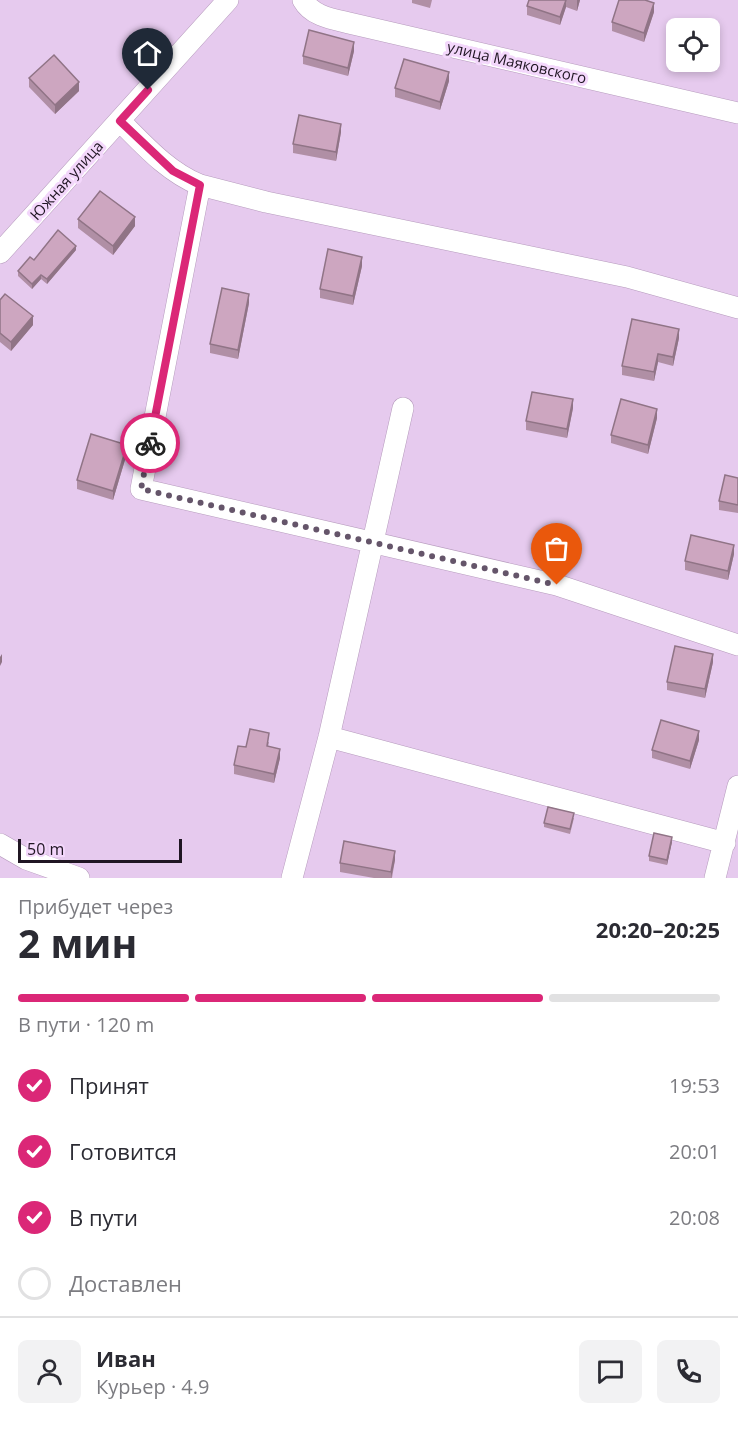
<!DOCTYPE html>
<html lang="ru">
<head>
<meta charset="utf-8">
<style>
  :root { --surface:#fff; --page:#f2f2f3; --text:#2b2b33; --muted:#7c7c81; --line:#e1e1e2; --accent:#db2777 }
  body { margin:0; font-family:"Open Sans",sans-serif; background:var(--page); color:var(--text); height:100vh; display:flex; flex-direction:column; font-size:22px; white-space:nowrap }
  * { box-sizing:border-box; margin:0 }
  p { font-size:20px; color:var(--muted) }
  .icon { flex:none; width:33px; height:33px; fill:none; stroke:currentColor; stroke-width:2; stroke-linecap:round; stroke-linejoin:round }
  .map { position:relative; height:878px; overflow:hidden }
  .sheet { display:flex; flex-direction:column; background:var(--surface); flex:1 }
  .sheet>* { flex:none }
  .controls { position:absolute; left:666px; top:18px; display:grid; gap:12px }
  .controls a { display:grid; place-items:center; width:54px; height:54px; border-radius:9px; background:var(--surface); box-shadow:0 3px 9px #0003; font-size:30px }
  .scale { position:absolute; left:18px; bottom:15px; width:164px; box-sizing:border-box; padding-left:6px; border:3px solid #201623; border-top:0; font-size:16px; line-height:21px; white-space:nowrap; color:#201623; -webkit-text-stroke:4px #f3d7fb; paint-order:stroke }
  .pin { position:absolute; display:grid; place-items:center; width:51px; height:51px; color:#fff; margin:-62px -26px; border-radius:50% 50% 50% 0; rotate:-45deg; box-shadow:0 0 6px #0007 }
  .pin .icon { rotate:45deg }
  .courier { position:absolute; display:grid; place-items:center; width:60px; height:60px; margin:-30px; border:4px solid #db2777; border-radius:50%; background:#fff; color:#222; box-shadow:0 2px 8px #0007 }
  .overview em { font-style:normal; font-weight:700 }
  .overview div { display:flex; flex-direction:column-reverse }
  .overview { display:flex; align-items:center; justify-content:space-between; height:102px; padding:0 18px }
  h1 { font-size:39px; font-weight:700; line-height:45px }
  .bar { display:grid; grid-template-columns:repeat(4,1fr); gap:9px 6px; align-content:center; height:72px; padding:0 18px }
  .bar i { height:8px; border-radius:4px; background:var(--line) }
  .bar .current { background:var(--accent) }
  .bar p { grid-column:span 4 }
  .line { display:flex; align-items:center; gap:15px; padding:0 18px; border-top:2px solid var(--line) }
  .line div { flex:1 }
  .round { display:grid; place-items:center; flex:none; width:63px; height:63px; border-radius:9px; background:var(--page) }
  ol { padding:0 18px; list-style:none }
  li { display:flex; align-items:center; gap:18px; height:66px }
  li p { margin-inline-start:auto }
  li .icon { padding:6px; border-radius:50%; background:var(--accent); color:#fff; stroke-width:4 }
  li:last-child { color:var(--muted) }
  li i { width:33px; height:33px; border:3px solid var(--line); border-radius:50% }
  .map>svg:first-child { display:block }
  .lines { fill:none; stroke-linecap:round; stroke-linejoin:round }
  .street-casing { stroke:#b69bbd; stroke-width:22 }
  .street { stroke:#fff; stroke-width:21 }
  .wall { fill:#b08fa5 }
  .shaded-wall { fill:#907486 }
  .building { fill:#cda6c0; stroke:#907486; stroke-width:1.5 }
  .done { stroke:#65556a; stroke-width:6; stroke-dasharray:0 10.8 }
  .route { stroke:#db2777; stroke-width:8 }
  .labels { text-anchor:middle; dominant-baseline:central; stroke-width:6; stroke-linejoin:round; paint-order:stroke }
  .street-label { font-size:15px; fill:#201623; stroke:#f3d7fb }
</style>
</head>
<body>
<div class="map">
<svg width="738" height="878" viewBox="0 0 738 878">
  <rect width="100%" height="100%" fill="#e6caee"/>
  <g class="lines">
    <defs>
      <path id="street" d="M 303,0 C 312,16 332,19 349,23 L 738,113
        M 120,121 C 145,146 168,172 200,185 L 141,489 L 557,585 L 738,645
        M 200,185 L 266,202 L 627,277 L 738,308
        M 0,253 L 228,0
        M 329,737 L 725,843
        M 0,844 L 26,859 L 79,878
        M 292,878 L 329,737 L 403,408
        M 715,878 L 738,786"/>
    </defs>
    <use href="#street" class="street-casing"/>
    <use href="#street" class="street"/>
  </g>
  <path class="wall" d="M 412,0 L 432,0 L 430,8 L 412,3 Z
    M 529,0 L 580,0 L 577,11 L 566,7 L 560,25 L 527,15 L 527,6 Z
    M 654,12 L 644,42 L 612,31 L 612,22 Z
    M 354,51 L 348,76 L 303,64 L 303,56 Z
    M 29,78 L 79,91 L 55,114 L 29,87 Z
    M 449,81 L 440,110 L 395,97 L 395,88 Z
    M 341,132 L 336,161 L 293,153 L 293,144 Z
    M 78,219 L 135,226 L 113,255 L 78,228 Z
    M 76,250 L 47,284 L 41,279 L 32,289 L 18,276 L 18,271 L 34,260 Z
    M 362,266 L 353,305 L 320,298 L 320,289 Z
    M 0,300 L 33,325 L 11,351 L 0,342 Z
    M 249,303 L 238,359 L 210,353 L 210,344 Z
    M 679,338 L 673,366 L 658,362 L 654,381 L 622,375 L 622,366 Z
    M 573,408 L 567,438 L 526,430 L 526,421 Z
    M 657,418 L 648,454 L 611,443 L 611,435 Z
    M 127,453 L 113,500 L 77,489 L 77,480 Z
    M 738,478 L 738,513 L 719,510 L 719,501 Z
    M 734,554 L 728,580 L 685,570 L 685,561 Z
    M 713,662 L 705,698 L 667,690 L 667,682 Z
    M 699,740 L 690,769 L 652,758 L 652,750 Z
    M 269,742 L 268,747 L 280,758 L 274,783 L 234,774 L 234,765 L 246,747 Z
    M 574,818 L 570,834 L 544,827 L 544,823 Z
    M 672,842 L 667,865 L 649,861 L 649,856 Z
    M 395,860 L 392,878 L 374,878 L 340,872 L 340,863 Z"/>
  <path class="shaded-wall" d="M 566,0 L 566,7 L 560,25 L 560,17 Z
    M 577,0 L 580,0 L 577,11 Z
    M 654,3 L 654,12 L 644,42 L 644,33 Z
    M 354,42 L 354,51 L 348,76 L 348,68 Z
    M 449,72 L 449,81 L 440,110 L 440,102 Z
    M 79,82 L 79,91 L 55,114 L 55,105 Z
    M 341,124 L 341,132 L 336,161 L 336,152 Z
    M 135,217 L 135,226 L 113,255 L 113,246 Z
    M 76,246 L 76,250 L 47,284 L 47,279 Z
    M 362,257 L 362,266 L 353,305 L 353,296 Z
    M 41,275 L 41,279 L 32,289 L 32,284 Z
    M 249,294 L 249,303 L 238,359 L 238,350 Z
    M 33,316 L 33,325 L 11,351 L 11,342 Z
    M 679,329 L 679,338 L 673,366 L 673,357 Z
    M 658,354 L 658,362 L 654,381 L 654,372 Z
    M 573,399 L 573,408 L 567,438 L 567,429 Z
    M 657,409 L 657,418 L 648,454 L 648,445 Z
    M 127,445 L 127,453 L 113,500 L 113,491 Z
    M 734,545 L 734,554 L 728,580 L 728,571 Z
    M 2,654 L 2,662 L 0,666 L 0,657 Z
    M 713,654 L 713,662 L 705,698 L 705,689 Z
    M 699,731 L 699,740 L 690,769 L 690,761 Z
    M 280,749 L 280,758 L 274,783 L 274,774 Z
    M 672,837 L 672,842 L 667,865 L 667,860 Z
    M 395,851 L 395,860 L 391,878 L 391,872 Z"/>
  <path class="building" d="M 529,0 L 566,0 L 560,17 L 527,6 Z
    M 619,0 L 645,0 L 654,3 L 644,33 L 612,22 Z
    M 309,30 L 354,42 L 348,68 L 303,56 Z
    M 54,55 L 79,82 L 55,105 L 29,78 Z
    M 404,59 L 449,72 L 440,102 L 395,88 Z
    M 299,115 L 341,124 L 336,152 L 293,144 Z
    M 100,191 L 135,217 L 113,246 L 78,219 Z
    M 58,230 L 76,246 L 47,279 L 41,275 L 32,284 L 18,271 L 30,257 L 34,260 Z
    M 328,249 L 362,257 L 353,296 L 320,289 Z
    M 222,288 L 249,294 L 238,350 L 210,344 Z
    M 5,294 L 33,316 L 11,342 L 0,333 L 0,300 Z
    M 632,319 L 679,329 L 673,357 L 658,354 L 654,372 L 622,366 Z
    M 532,392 L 573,399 L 567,429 L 526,421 Z
    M 621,399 L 657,409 L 648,445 L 611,435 Z
    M 91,434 L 127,445 L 113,491 L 77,480 Z
    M 725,475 L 738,478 L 738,505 L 719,501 Z
    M 691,535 L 734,545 L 728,571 L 685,561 Z
    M 675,646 L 713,654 L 705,689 L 667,682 Z
    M 661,720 L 699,731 L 690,761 L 652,750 Z
    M 250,729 L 269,733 L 267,746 L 280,749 L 274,774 L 234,765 L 238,746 L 246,747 Z
    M 548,807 L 574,813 L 570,829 L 544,823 Z
    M 654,833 L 672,837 L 667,860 L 649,856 Z
    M 344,841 L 395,851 L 391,872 L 340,863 Z"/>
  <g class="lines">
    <path class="done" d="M 150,443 L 141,489 L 557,585"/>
    <path class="route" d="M 148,90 L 120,121 L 173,171 L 200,185 L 150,443"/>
  </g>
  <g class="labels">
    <g class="street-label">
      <text transform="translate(517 62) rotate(13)">улица Маяковского</text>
      <text transform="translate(66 180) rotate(-48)">Южная улица</text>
    </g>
  </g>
</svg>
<div class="controls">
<a><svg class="icon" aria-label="locate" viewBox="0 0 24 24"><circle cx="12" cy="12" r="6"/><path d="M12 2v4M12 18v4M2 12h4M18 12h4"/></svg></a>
</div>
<div class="scale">50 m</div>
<div class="pin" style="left:557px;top:585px;background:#ea580c"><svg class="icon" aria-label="bag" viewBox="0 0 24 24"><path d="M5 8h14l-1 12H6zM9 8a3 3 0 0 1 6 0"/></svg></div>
<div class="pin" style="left:148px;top:90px;background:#1f2937"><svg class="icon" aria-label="home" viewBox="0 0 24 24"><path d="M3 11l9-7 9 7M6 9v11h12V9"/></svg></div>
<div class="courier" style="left:150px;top:443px"><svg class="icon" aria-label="bike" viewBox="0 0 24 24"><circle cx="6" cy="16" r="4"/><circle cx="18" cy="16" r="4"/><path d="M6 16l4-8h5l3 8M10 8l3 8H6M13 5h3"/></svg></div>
</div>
<section class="sheet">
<div class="overview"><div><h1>2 мин</h1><p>Прибудет через</p></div><em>20:20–20:25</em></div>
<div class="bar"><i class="current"></i><i class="current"></i><i class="current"></i><i></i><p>В пути · 120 m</p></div>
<ol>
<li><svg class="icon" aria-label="check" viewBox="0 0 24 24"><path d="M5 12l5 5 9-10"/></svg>Принят<p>19:53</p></li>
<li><svg class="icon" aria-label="check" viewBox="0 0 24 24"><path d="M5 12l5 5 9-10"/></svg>Готовится<p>20:01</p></li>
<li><svg class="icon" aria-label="check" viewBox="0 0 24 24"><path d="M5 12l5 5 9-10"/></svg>В пути<p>20:08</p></li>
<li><i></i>Доставлен</li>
</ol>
<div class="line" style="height:108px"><a class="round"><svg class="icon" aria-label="person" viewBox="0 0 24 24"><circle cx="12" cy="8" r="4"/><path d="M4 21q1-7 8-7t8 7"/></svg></a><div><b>Иван</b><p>Курьер · 4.9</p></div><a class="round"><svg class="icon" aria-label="chat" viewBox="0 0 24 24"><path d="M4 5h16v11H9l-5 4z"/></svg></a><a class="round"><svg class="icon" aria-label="phone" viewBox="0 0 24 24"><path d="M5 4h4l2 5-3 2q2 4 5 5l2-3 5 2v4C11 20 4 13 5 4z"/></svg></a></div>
</section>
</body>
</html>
